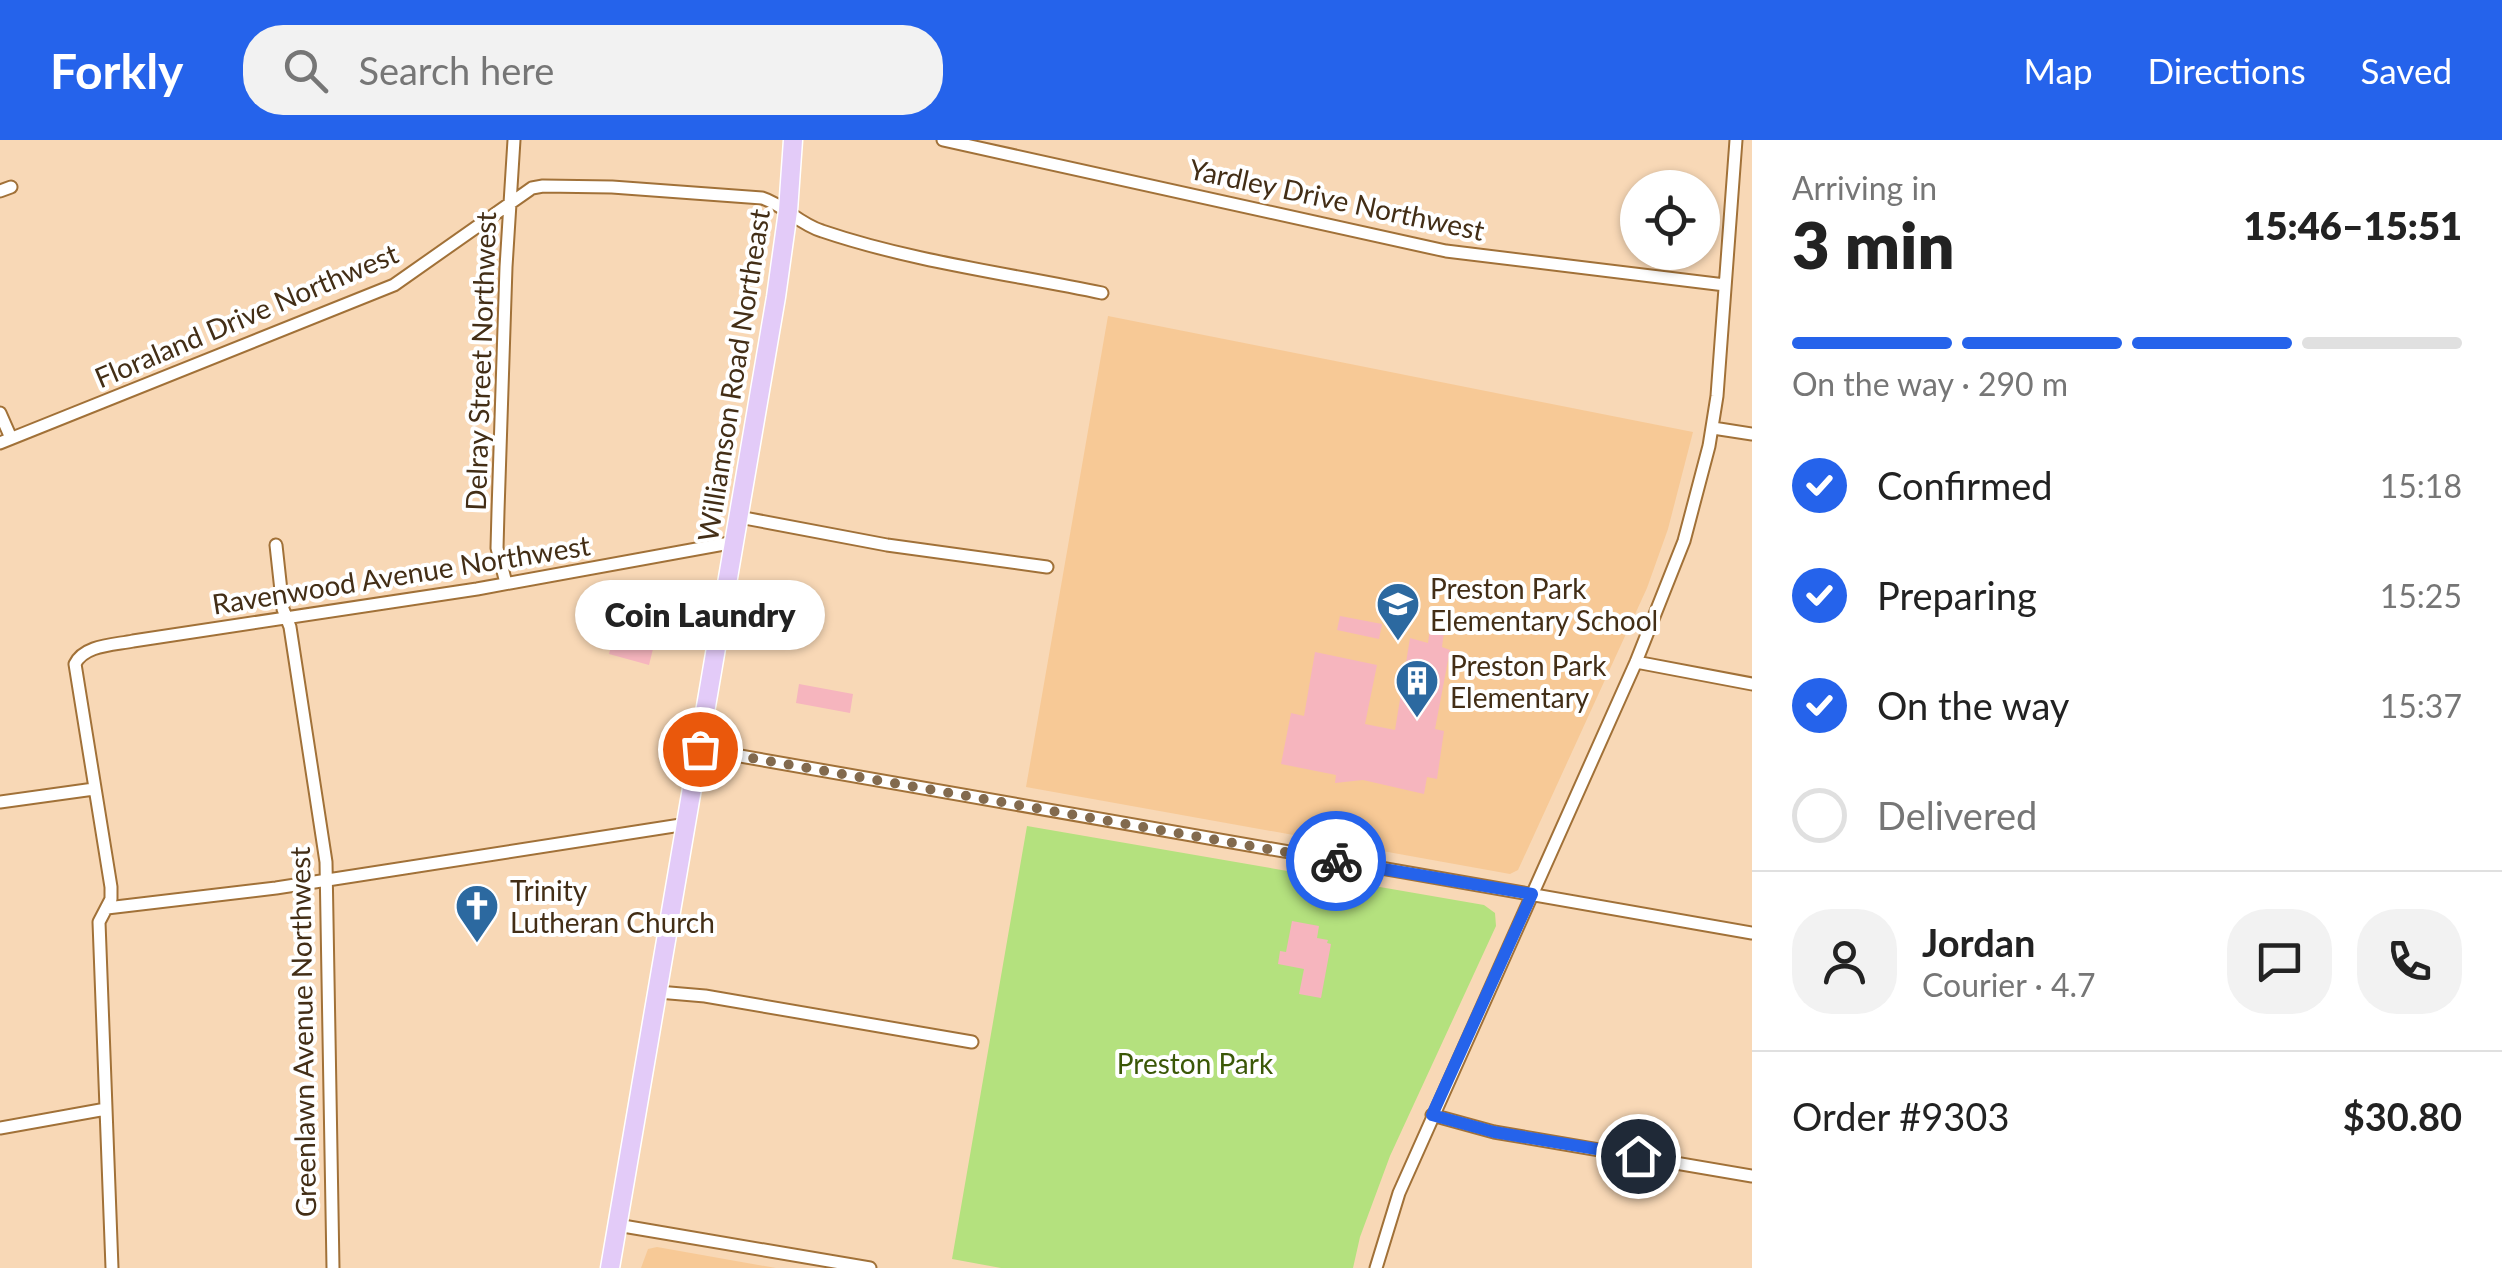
<!DOCTYPE html>
<html lang="en">
<head>
<meta charset="utf-8">
<style>
  :root { --surface:#fff; --page:#f2f2f2; --text:#222; --muted:#767676; --line:#e0e0e0; --accent:#2563eb }
  body { margin:0; font-family:Lato,sans-serif; background:var(--page); color:var(--text); height:100vh; display:flex; flex-direction:column; font-size:38px; white-space:nowrap }
  * { box-sizing:border-box; margin:0 }
  p { font-size:32px; color:var(--muted) }
  .icon { flex:none; width:55px; height:55px; fill:none; stroke:currentColor; stroke-width:2; stroke-linecap:round; stroke-linejoin:round }
  .map { position:relative; flex:1; overflow:hidden }
  .side { display:flex; flex-direction:column; background:var(--surface); width:750px }
  .side>* { flex:none }
  .fabs { position:absolute; left:1620px; top:30px; display:grid; gap:20px }
  .fabs a { display:grid; place-items:center; width:100px; height:100px; border-radius:50%; background:var(--surface); box-shadow:0 2px 8px #0004; font-size:50px }
  .pin { position:absolute; display:grid; place-items:center; width:85px; height:85px; color:#fff; margin:-42px; border:5px solid #fff; border-radius:50%; box-shadow:0 2px 10px #0007 }
  .courier { position:absolute; display:grid; place-items:center; width:100px; height:100px; margin:-50px; border:8px solid #2563eb; border-radius:50%; background:#fff; color:#222; box-shadow:0 2px 12px #0007 }
  .bubble { position:absolute; height:70px; border-radius:35px; background:var(--surface); box-shadow:0 2px 8px #0004; font-size:32px; font-weight:800; line-height:70px; text-align:center }
  .head em { font-style:normal; font-weight:800 }
  .head div { display:flex; flex-direction:column-reverse }
  .head { display:flex; align-items:center; justify-content:space-between; height:170px; padding:0 40px }
  h1 { font-size:65px; font-weight:800; line-height:75px }
  .bar { display:grid; grid-template-columns:repeat(4,1fr); gap:15px 10px; align-content:center; height:120px; padding:0 40px }
  .bar i { height:12px; border-radius:8px; background:var(--line) }
  .bar .current { background:var(--accent) }
  .bar p { grid-column:span 4 }
  .line { display:flex; align-items:center; gap:25px; padding:0 40px; border-top:2px solid var(--line) }
  .line div { flex:1 }
  .round { display:grid; place-items:center; flex:none; width:105px; height:105px; border-radius:40px; background:var(--page) }
  ol { padding:0 40px; list-style:none }
  li { display:flex; align-items:center; gap:30px; height:110px }
  li p { margin-inline-start:auto }
  li .icon { padding:10px; border-radius:50%; background:var(--accent); color:#fff; stroke-width:4 }
  li:last-child { color:var(--muted) }
  li i { width:55px; height:55px; border:5px solid var(--line); border-radius:50% }
  header { display:flex; align-items:center; gap:60px; box-sizing:border-box; height:140px; padding:0 50px; background:var(--accent); color:#fff }
  header strong { font-size:48px }
  nav { display:flex; gap:55px; margin-inline-start:auto; font-size:35px }
  .search { width:700px; height:90px; background:var(--page); display:flex; align-items:center; gap:25px; box-sizing:border-box; padding:0 35px; border-radius:40px; color:var(--muted); font-size:38px }
  main { display:flex; flex:1; min-height:0 }
  .map>svg:first-child { display:block }
  .built { fill:#f7c996 }
  .green { fill:#b4e17e }
  .building { fill:#f6b5be }
  .lines { fill:none; stroke-linecap:round; stroke-linejoin:round }
  .street-casing { stroke:#a17138; stroke-width:15 }
  .primary-casing { stroke:#fff; stroke-width:21 }
  .street { stroke:#fff; stroke-width:11 }
  .primary { stroke:#e3cbf8; stroke-width:18 }
  .done { stroke:#826a4e; stroke-width:10; stroke-dasharray:0 18 }
  .route { stroke:#2563eb; stroke-width:12 }
  .labels { text-anchor:middle; dominant-baseline:central; stroke-width:8; stroke-linejoin:round; paint-order:stroke }
  .street-label { font-size:28px; fill:#432e16; stroke:#fff }
  .poi-label { font-size:28px; fill:#432e16; stroke:#fff; text-anchor:start }
  .park-label { font-size:28px; fill:#3b5807; stroke:#fff }
</style>
</head>
<body>
<header>
<strong>Forkly</strong>
<div class="search"><svg class="icon" aria-label="search" viewBox="0 0 24 24"><circle cx="10" cy="10" r="6"/><path d="M15 15l6 6"/></svg>Search here</div>
<nav><a>Map</a><a>Directions</a><a>Saved</a></nav>
</header>
<main>
<div class="map">
<svg width="1752" height="1128" viewBox="0 0 1752 1128">
  <rect width="100%" height="100%" fill="#f8d8b6"/>
  <path class="built" d="M 1108,176 L 1693,292 L 1668,389 L 1647,448 L 1518,730 L 1510,734 L 1026,647 Z
    M 657,1107 L 776,1128 L 641,1128 L 648,1109 Z"/>
  <path class="green" d="M 1027,686 L 1484,765 L 1495,773 L 1496,786 L 1390,1016 L 1360,1097 L 1353,1128 L 1001,1128 L 952,1119 Z"/>
  <path class="building" d="M 1433,466 L 1447,468 L 1442,507 L 1450,510 L 1435,589 L 1444,591 L 1437,639 L 1427,637 L 1424,654 L 1363,640 L 1335,643 L 1336,635 L 1281,624 L 1291,573 L 1304,576 L 1315,512 L 1377,525 L 1365,584 L 1395,590 L 1410,498 L 1428,503 Z
    M 1340,476 L 1382,484 L 1379,499 L 1337,490 Z
    M 613,498 L 653,509 L 649,525 L 609,514 Z
    M 799,544 L 853,554 L 850,573 L 796,563 Z
    M 1292,781 L 1319,786 L 1317,798 L 1328,800 L 1327,803 L 1331,804 L 1321,858 L 1299,854 L 1304,829 L 1278,824 L 1280,811 L 1286,812 Z"/>
  <g class="lines">
    <defs>
      <path id="street" d="M 943,0 L 1446,111 L 1725,145
        M 0,51 L 11,47
        M 0,273 L 11,298
        M 1713,288 L 1752,294
        M 0,303 L 394,145 L 532,48 L 543,46 L 612,47 L 762,58 C 784,65 799,84 822,91 C 910,121 1010,134 1102,153
        M 739,377 L 887,405 L 1047,427
        M 276,405 L 283,469 L 290,487 L 326,722 L 333,1128
        M 506,443 L 497,408 L 498,371 L 506,127 L 514,0
        M 1636,522 L 1752,544
        M 700,609 L 1752,793
        M 0,662 L 94,649
        M 107,768 L 276,748 L 687,684
        M 658,852 L 705,856 L 972,902
        M 1432,975 L 1494,992 L 1752,1036
        M 0,988 L 106,969
        M 617,1085 L 870,1128
        M 112,1128 L 99,782 L 111,759 L 111,747 L 75,524 C 84,505 113,505 133,501 L 477,449 L 735,402
        M 1376,1128 L 1399,1053 L 1636,522 L 1684,401 L 1709,306 L 1717,256 L 1736,0"/>
      <path id="primary" d="M 610,1128 L 776,157 L 788,71 L 793,0"/>
    </defs>
    <use href="#street" class="street-casing"/>
    <use href="#primary" class="primary-casing"/>
    <use href="#street" class="street"/>
    <use href="#primary" class="primary"/>
  </g>
  <g class="lines">
    <path class="done" d="M 700,609 L 1336,721"/>
    <path class="route" d="M 1336,721 L 1532,754 L 1432,975 L 1494,992 L 1638,1016"/>
  </g>
  <defs>
    <symbol id="school-pin" viewBox="-11 -11 22 30"><path d="M0 17L-7.5 6A9.5 9.5 0 1 1 7.5 6Z" fill="#2c69a0" stroke="#fff"/><path d="M0-5L7-2L0 1L-7-2ZM-4 1L0 2.5L4 1V4Q0 6-4 4Z" fill="#fff"/></symbol>
    <symbol id="building-pin" viewBox="-11 -11 22 30"><path d="M0 17L-7.5 6A9.5 9.5 0 1 1 7.5 6Z" fill="#2c69a0" stroke="#fff"/><path d="M-4-6H4V6H1V3H-1V6H-4ZM-2.5-4.3h1.7v1.8h-1.7ZM.8-4.3h1.7v1.8H.8ZM-2.5-1h1.7V.8h-1.7ZM.8-1h1.7V.8H.8Z" fill="#fff"/></symbol>
    <symbol id="church-pin" viewBox="-11 -11 22 30"><path d="M0 17L-7.5 6A9.5 9.5 0 1 1 7.5 6Z" fill="#2c69a0" stroke="#fff"/><path d="M-1.2-6h2.4v3.5h3.3v2.4h-3.3V6h-2.4V-.1h-3.3v-2.4h3.3Z" fill="#fff"/></symbol>
  </defs>
  <g fill-rule="evenodd">
    <use href="#school-pin" x="1373" y="439" width="50" height="68"/>
    <use href="#building-pin" x="1392" y="516" width="50" height="68"/>
    <use href="#church-pin" x="452" y="741" width="50" height="68"/>
  </g>
  <g class="labels">
    <g class="street-label">
      <text transform="translate(1337 59) rotate(12)">Yardley Drive Northwest</text>
      <text transform="translate(246 175) rotate(-23)">Floraland Drive Northwest</text>
      <text transform="translate(480 221) rotate(-88)">Delray Street Northwest</text>
      <text transform="translate(733 235) rotate(-81)">Williamson Road Northeast</text>
      <text transform="translate(401 434) rotate(-9)">Ravenwood Avenue Northwest</text>
      <text transform="translate(302 892) rotate(-91)">Greenlawn Avenue Northwest</text>
    </g>
    <g class="poi-label">
      <text x="1430" y="448">Preston Park<tspan x="1430" dy="32">Elementary School</tspan></text>
      <text x="1450" y="525">Preston Park<tspan x="1450" dy="32">Elementary</tspan></text>
      <text x="510" y="750">Trinity<tspan x="510" dy="32">Lutheran Church</tspan></text>
    </g>
    <g class="park-label">
      <text x="1195" y="923">Preston Park</text>
    </g>
  </g>
</svg>
<div class="fabs">
<a><svg class="icon" aria-label="locate" viewBox="0 0 24 24"><circle cx="12" cy="12" r="6"/><path d="M12 2v4M12 18v4M2 12h4M18 12h4"/></svg></a>
</div>
<div class="pin" style="left:700px;top:609px;background:#ea580c"><svg class="icon" aria-label="bag" viewBox="0 0 24 24"><path d="M5 8h14l-1 12H6zM9 8a3 3 0 0 1 6 0"/></svg></div>
<div class="pin" style="left:1638px;top:1016px;background:#1f2937"><svg class="icon" aria-label="home" viewBox="0 0 24 24"><path d="M3 11l9-7 9 7M6 9v11h12V9"/></svg></div>
<div class="courier" style="left:1336px;top:721px"><svg class="icon" aria-label="bike" viewBox="0 0 24 24"><circle cx="6" cy="16" r="4"/><circle cx="18" cy="16" r="4"/><path d="M6 16l4-8h5l3 8M10 8l3 8H6M13 5h3"/></svg></div>
<div class="bubble" style="left:575px;top:440px;width:250px">Coin Laundry</div>
</div>
<section class="side">
<div class="head"><div><h1>3 min</h1><p>Arriving in</p></div><em>15:46–15:51</em></div>
<div class="bar"><i class="current"></i><i class="current"></i><i class="current"></i><i></i><p>On the way · 290 m</p></div>
<ol>
<li><svg class="icon" aria-label="check" viewBox="0 0 24 24"><path d="M5 12l5 5 9-10"/></svg>Confirmed<p>15:18</p></li>
<li><svg class="icon" aria-label="check" viewBox="0 0 24 24"><path d="M5 12l5 5 9-10"/></svg>Preparing<p>15:25</p></li>
<li><svg class="icon" aria-label="check" viewBox="0 0 24 24"><path d="M5 12l5 5 9-10"/></svg>On the way<p>15:37</p></li>
<li><i></i>Delivered</li>
</ol>
<div class="line" style="height:180px"><a class="round"><svg class="icon" aria-label="person" viewBox="0 0 24 24"><circle cx="12" cy="8" r="4"/><path d="M4 21q1-7 8-7t8 7"/></svg></a><div><b>Jordan</b><p>Courier · 4.7</p></div><a class="round"><svg class="icon" aria-label="chat" viewBox="0 0 24 24"><path d="M4 5h16v11H9l-5 4z"/></svg></a><a class="round"><svg class="icon" aria-label="phone" viewBox="0 0 24 24"><path d="M5 4h4l2 5-3 2q2 4 5 5l2-3 5 2v4C11 20 4 13 5 4z"/></svg></a></div>
<div class="line" style="height:130px"><div>Order #9303</div><b>$30.80</b></div>
</section>
</main>
</body>
</html>
